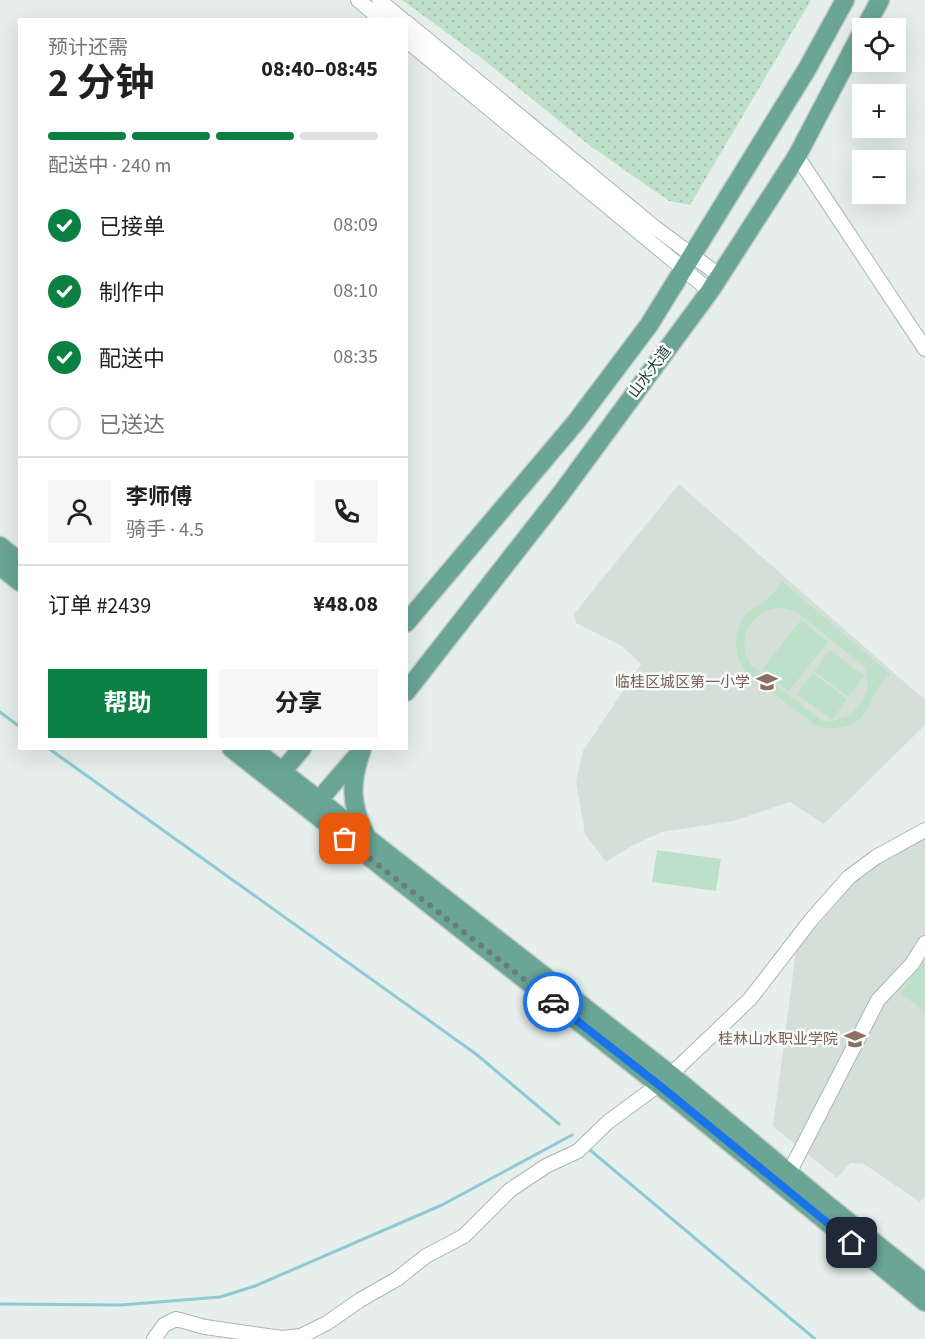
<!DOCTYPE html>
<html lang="zh">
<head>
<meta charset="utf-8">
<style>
  :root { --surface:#fff; --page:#f6f6f6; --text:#202124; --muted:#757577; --line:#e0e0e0; --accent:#0b8043 }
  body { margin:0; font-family:"Source Sans 3","Noto Sans SC",sans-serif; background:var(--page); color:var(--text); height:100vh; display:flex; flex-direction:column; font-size:22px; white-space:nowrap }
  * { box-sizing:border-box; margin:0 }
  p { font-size:20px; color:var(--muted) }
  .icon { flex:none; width:33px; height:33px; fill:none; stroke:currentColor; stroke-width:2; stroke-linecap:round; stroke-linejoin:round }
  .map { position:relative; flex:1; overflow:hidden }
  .details { position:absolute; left:18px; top:18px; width:390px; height:732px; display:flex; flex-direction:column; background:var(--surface); border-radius:0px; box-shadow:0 6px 24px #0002 }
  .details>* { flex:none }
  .tools { position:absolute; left:852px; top:18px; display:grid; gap:12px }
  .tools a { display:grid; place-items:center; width:54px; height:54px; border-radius:0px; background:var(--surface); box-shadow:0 6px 24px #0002; font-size:30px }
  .pin { position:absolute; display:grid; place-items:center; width:51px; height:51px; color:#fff; margin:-26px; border-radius:12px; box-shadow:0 3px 9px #0006 }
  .courier { position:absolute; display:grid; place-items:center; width:60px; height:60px; margin:-30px; border:4px solid #1a73e8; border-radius:50%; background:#fff; color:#222; box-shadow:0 2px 8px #0007 }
  .overview em { font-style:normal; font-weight:700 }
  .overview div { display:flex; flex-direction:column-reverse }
  .overview { display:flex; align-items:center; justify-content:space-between; height:102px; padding:0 30px }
  h1 { font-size:39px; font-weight:700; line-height:45px }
  .bar { display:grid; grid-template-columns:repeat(4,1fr); gap:9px 6px; align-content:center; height:72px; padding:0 30px }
  .bar i { height:8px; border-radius:4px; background:var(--line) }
  .bar .active { background:var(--accent) }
  .bar p { grid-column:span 4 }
  .line { display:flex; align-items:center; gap:15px; padding:0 30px; border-top:2px solid var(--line) }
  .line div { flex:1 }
  .round { display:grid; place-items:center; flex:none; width:63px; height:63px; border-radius:0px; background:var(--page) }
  ol { padding:0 30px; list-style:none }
  li { display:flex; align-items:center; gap:18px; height:66px }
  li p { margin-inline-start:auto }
  li .icon { padding:6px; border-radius:50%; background:var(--accent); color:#fff; stroke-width:4 }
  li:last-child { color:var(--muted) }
  li i { width:33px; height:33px; border:3px solid var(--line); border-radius:50% }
  .action { display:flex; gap:12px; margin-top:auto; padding:12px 30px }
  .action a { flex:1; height:69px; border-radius:0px; background:var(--accent); color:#fff; font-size:24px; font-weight:700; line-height:69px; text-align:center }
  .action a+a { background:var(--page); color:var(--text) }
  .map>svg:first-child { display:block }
  .built { fill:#d4dfda }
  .green { fill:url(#green-dots) }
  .pitch { fill:#bfe0c8; fill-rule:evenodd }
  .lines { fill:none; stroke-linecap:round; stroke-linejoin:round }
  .stream { stroke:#8ec9d4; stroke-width:3 }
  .minor-casing { stroke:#a8b8b2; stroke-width:16 }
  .major-casing { stroke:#c2cac8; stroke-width:21 }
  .minor { stroke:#fff; stroke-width:14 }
  .major { stroke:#6aa596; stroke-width:18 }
  .done { stroke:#687f78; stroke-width:6; stroke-dasharray:0 10.8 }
  .route { stroke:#1a73e8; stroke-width:8 }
  .labels { text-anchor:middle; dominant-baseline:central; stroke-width:5; stroke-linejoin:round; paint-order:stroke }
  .street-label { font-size:15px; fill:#24423a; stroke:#f7fbf9 }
  .education-label { font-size:15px; fill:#785e54; stroke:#f7fbf9; text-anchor:end }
</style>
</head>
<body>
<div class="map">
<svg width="925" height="1339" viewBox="0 0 925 1339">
  <defs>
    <pattern id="green-dots" width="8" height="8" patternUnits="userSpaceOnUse" patternTransform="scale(1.5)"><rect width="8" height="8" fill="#bfe0c8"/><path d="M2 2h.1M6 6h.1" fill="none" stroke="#a4c1ad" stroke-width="1.8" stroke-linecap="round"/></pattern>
  </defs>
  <rect width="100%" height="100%" fill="#e6efeb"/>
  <path class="built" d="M 679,484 L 925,700 L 925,725 L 824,824 L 790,802 L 733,821 L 662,832 L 633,845 L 606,862 L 585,834 L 576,781 L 583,751 L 641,664 L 622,646 L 576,623 L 574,614 Z
    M 925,833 L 925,1196 L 920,1202 L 864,1164 L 850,1163 L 837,1178 L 773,1126 L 796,951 L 865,870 Z"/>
  <path class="green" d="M 402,0 L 811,0 L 690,205 L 669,201 L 589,145 L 480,57 Z"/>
  <path class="pitch" d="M 782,581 L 890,674 C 885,680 878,686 875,693 C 867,711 860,726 839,728 C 831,729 823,729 815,725 L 748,674 C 733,657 731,630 748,613 C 752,608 758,606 763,602 C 771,597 777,588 782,581 ZM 776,608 L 788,609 L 799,614 L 865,667 L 868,687 L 863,700 L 850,715 L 831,722 L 821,720 L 753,667 C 735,643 747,614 776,608 Z
    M 801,620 L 828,642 L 789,691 L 762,669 Z
    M 830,650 L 864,676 L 848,697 L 814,671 Z
    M 813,673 L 847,699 L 832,720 L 797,694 Z
    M 657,850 L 721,859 L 716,891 L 652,882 Z
    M 925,960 L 925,1012 L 900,993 Z"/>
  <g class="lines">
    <path class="stream" d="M 0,712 L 20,727
      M 48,748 L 476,1054 L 559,1124
      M 590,1150 L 815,1339
      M 0,1304 L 121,1305 L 220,1297 L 255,1286 L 442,1205 L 572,1135"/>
    <defs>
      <path id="minor" d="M 358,0 L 382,20
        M 379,0 L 403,20
        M 406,22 L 653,226 L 720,276
        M 406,40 L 710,291
        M 797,156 L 925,349
        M 789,1173 L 878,1000 L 912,964 L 925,943
        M 154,1339 L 164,1325 L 176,1319 L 205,1327 L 282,1338 L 301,1336 L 327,1323 L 360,1300 L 397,1279 L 426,1256 L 464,1236 L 510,1190 L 546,1166 L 578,1151 L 608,1122 L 665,1080 L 750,999 L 811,920 L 849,877 L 876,857 L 925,830"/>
      <path id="major" d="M 865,28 L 880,0
        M 0,546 L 20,562
        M 0,566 L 20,582
        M 406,623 L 576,422 L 649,325 L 807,69 L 845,0
        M 406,692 L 560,495 L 710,291 L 797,156 L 862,32
        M 231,748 L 659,1085 L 925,1302
        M 252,748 L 671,1075 L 825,1203 L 925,1283
        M 362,749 C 350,783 350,804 366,836
        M 276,779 L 302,748
        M 312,808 L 357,756"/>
    </defs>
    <use href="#minor" class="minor-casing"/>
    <use href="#major" class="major-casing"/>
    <use href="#minor" class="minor"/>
    <use href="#major" class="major"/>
  </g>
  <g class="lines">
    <path class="done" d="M 345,839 L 553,1002"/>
    <path class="route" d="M 553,1002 L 659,1085 L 852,1243"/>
  </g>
  <defs>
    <symbol id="school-bare" viewBox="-9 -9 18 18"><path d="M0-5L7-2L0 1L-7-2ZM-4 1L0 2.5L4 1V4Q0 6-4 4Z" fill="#8d6e63" stroke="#f7fbf9" stroke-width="2.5" paint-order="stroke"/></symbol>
    <symbol id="university-bare" viewBox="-9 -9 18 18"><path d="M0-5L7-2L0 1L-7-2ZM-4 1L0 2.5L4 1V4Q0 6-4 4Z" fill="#8d6e63" stroke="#f7fbf9" stroke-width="2.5" paint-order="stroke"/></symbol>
  </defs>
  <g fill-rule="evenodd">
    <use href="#school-bare" x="752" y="667" width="30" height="30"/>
    <use href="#university-bare" x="840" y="1024" width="30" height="30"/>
  </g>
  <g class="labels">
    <g class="street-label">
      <text transform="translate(650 372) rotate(-53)">山水大道</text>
    </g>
    <g class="education-label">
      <text x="750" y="682">临桂区城区第一小学</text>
      <text x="838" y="1039">桂林山水职业学院</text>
    </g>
  </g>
</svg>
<div class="tools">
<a><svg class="icon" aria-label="locate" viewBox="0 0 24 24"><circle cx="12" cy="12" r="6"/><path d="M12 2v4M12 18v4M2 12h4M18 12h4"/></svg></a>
<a>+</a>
<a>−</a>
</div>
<div class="pin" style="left:345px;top:839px;background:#ea580c"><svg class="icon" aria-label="bag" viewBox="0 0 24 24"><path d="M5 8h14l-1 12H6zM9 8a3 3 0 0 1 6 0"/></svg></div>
<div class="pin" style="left:852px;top:1243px;background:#1f2937"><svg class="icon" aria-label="home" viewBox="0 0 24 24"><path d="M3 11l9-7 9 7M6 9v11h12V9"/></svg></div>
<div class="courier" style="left:553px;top:1002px"><svg class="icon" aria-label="car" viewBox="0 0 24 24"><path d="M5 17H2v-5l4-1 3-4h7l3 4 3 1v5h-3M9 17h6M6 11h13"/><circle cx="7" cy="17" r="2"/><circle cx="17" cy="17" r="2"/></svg></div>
<section class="details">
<div class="overview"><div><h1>2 分钟</h1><p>预计还需</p></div><em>08:40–08:45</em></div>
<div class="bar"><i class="active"></i><i class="active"></i><i class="active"></i><i></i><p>配送中 · 240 m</p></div>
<ol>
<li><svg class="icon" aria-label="check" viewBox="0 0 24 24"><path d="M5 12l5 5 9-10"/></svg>已接单<p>08:09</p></li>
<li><svg class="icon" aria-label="check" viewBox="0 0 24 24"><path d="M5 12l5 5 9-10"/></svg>制作中<p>08:10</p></li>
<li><svg class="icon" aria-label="check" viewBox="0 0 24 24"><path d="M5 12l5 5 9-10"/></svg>配送中<p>08:35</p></li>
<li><i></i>已送达</li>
</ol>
<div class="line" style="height:108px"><a class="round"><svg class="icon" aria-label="person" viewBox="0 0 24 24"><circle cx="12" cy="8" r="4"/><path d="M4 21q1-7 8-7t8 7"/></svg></a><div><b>李师傅</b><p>骑手 · 4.5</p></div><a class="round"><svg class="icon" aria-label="phone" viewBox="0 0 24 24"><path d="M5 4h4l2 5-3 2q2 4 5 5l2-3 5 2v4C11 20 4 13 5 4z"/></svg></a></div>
<div class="line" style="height:78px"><div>订单 #2439</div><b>¥48.08</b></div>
<div class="action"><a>帮助</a><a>分享</a></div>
</section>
</div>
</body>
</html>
